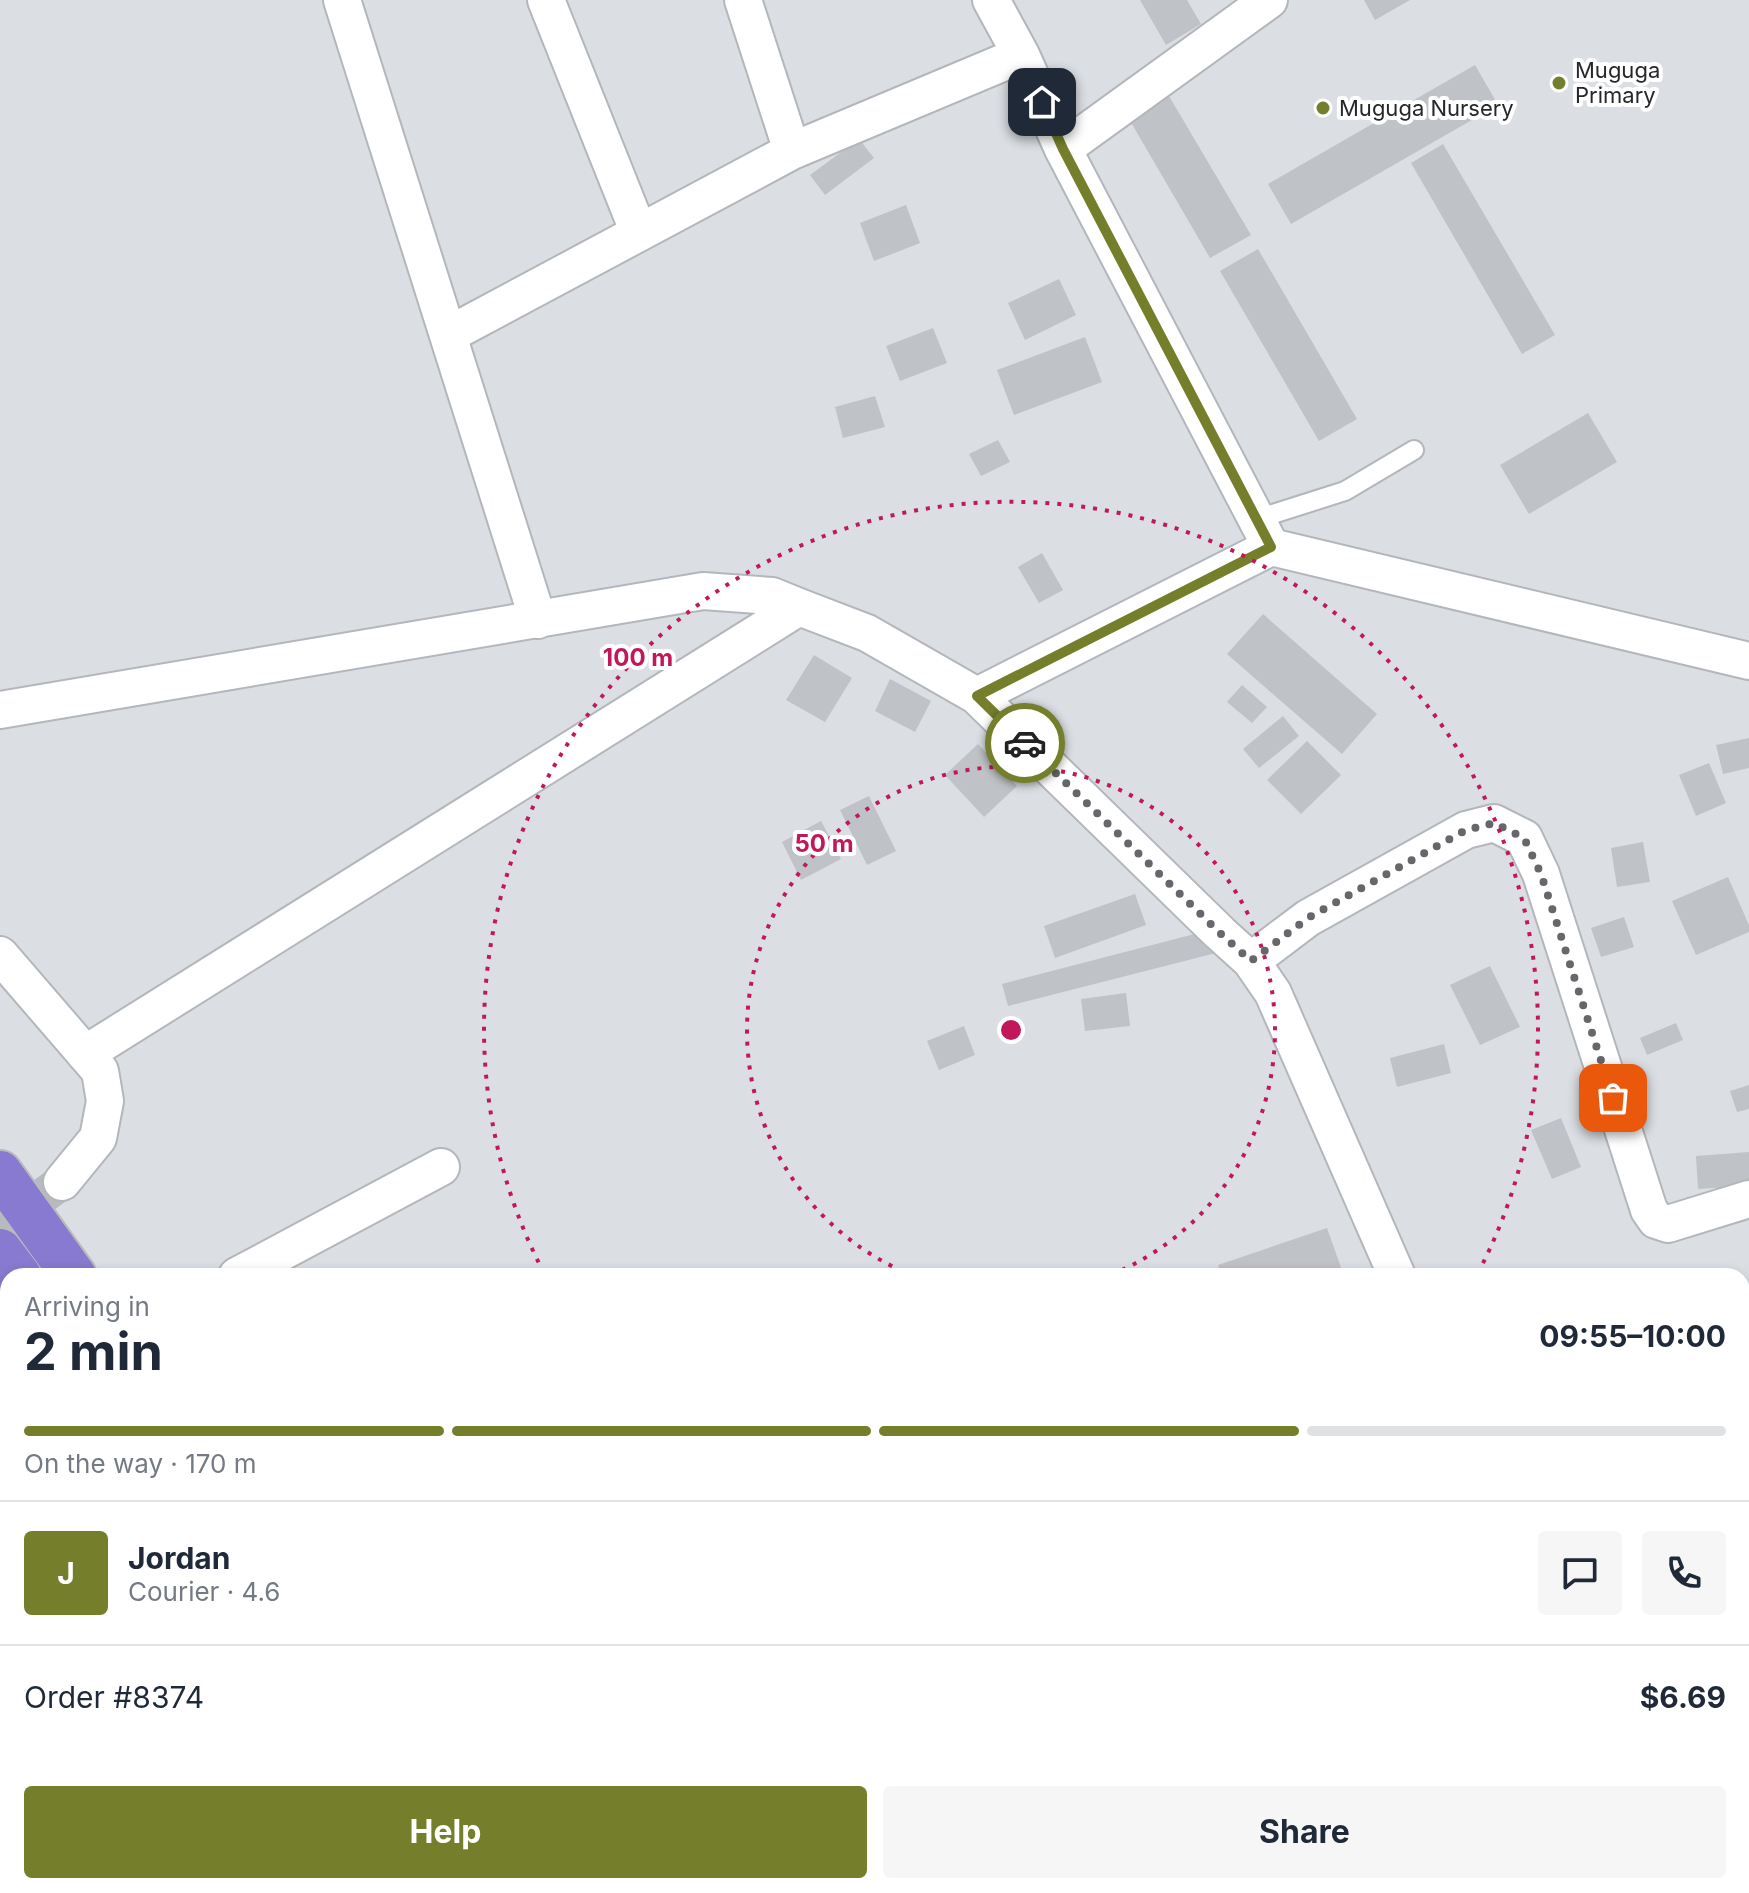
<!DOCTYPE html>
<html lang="en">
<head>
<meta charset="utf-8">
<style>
  :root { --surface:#fff; --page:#f6f6f7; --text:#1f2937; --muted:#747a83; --line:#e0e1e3; --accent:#757f2b }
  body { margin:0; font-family:Inter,sans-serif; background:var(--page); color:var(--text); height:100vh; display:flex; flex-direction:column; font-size:30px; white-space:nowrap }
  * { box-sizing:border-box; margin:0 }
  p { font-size:26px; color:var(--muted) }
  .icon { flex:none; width:44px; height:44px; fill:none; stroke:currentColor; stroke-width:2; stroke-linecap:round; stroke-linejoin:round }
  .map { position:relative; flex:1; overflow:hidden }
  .side { position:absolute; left:0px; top:1268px; width:1750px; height:626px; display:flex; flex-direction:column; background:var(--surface); border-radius:24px 24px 0 0; box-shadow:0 4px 12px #0003 }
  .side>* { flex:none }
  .pin { position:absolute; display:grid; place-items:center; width:68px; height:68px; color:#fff; margin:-34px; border-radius:16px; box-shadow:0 4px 12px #0006 }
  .courier { position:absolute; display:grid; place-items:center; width:80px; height:80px; margin:-40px; border:6px solid #757f2b; border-radius:50%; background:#fff; color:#222; box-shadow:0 2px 10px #0007 }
  .headline em { font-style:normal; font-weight:700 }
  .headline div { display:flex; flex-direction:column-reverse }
  .headline { display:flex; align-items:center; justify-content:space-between; height:136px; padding:0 24px }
  h1 { font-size:52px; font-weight:700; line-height:60px }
  .bar { display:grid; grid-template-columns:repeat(4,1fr); gap:12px 8px; align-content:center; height:96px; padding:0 24px }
  .bar i { height:10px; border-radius:6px; background:var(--line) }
  .bar .current { background:var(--accent) }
  .bar p { grid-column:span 4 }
  .line { display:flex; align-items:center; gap:20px; padding:0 24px; border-top:2px solid var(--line) }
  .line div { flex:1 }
  .round { display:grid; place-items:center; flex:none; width:84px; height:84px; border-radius:8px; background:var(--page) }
  .action { display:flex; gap:16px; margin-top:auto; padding:16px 24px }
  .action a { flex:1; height:92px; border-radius:8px; background:var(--accent); color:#fff; font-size:32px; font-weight:700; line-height:92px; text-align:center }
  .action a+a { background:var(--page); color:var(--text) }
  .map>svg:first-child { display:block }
  .building { fill:#bfc2c6 }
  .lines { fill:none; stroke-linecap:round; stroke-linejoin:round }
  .street-tunnel { stroke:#b7babe; stroke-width:36; stroke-dasharray:36 18; stroke-linecap:butt }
  .lane-casing { stroke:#b3b7bb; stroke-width:22 }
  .street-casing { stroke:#b3b7bb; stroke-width:40 }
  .highway-casing { stroke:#bababb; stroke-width:48 }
  .lane { stroke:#fff; stroke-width:18 }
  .street { stroke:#fff; stroke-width:36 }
  .highway { stroke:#877ad0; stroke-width:44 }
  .done { stroke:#65676a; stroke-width:8; stroke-dasharray:0 14.4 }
  .route { stroke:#757f2b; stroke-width:10 }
  .ring { fill:none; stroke:#c2185b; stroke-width:4; stroke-dasharray:4 8 }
  .poi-dot { fill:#757f2b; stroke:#fff; stroke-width:3 }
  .labels { text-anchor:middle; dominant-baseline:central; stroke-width:8; stroke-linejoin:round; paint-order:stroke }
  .poi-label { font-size:22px; fill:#262729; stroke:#fff; text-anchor:start }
  .centre { fill:#c2185b; stroke:#fff; stroke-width:4 }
  .ring-label { font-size:24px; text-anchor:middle; font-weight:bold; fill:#c2185b; stroke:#fff; stroke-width:8; stroke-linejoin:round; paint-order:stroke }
</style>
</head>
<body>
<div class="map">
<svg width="1749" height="1893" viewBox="0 0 1749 1893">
  <rect width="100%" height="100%" fill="#dbdfe3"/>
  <path class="building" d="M 1140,0 L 1187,0 L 1201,24 L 1166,45 Z
    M 1364,0 L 1410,0 L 1375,20 Z
    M 1475,65 L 1498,105 L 1291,224 L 1268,184 Z
    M 1169,96 L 1251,235 L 1210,258 L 1129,119 Z
    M 859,139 L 874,158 L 825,195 L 810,175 Z
    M 1443,144 L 1555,335 L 1522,354 L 1411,163 Z
    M 906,205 L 920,243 L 874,261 L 860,223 Z
    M 1258,249 L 1357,419 L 1319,441 L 1220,271 Z
    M 1059,279 L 1076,315 L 1025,340 L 1008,303 Z
    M 933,328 L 947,363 L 900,381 L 886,346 Z
    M 1085,337 L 1102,382 L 1014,415 L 997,370 Z
    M 875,396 L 885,427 L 843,438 L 835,407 Z
    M 1588,413 L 1617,462 L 1529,514 L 1500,465 Z
    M 998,440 L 1010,462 L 981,476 L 969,454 Z
    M 1042,553 L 1063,590 L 1039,603 L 1018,567 Z
    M 1263,614 L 1377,714 L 1342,754 L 1227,654 Z
    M 814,655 L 852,678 L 825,722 L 786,700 Z
    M 890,679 L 931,701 L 915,732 L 875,711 Z
    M 1242,685 L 1267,707 L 1252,723 L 1227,702 Z
    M 1283,716 L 1299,736 L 1259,768 L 1243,749 Z
    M 1749,738 L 1749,768 L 1723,774 L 1716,745 Z
    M 1307,741 L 1341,775 L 1301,814 L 1267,780 Z
    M 978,744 L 1017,786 L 984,817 L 945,775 Z
    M 1709,763 L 1726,803 L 1696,816 L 1679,775 Z
    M 869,796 L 896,851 L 867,865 L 840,810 Z
    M 821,821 L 841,859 L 801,880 L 782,842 Z
    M 1643,842 L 1650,882 L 1617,887 L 1611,848 Z
    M 1728,877 L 1749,925 L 1749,932 L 1696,955 L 1672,901 Z
    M 1135,894 L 1146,925 L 1055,958 L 1044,926 Z
    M 1624,917 L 1634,947 L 1601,957 L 1591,928 Z
    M 1210,930 L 1216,953 L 1008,1006 L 1002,984 Z
    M 1490,966 L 1520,1027 L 1480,1045 L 1450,985 Z
    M 1126,993 L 1130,1026 L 1085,1031 L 1081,999 Z
    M 1676,1023 L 1683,1040 L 1647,1055 L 1640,1038 Z
    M 964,1026 L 975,1055 L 939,1070 L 927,1041 Z
    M 1444,1044 L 1451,1073 L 1397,1087 L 1390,1058 Z
    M 1749,1085 L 1749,1109 L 1737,1112 L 1730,1091 Z
    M 1561,1118 L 1581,1167 L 1552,1179 L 1531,1130 Z
    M 1749,1152 L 1749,1186 L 1698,1189 L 1696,1156 Z
    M 1327,1228 L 1344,1276 L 1222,1276 L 1218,1265 Z"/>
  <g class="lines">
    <path class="street-tunnel" d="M 0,1227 L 62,1182"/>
    <defs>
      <path id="lane" d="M 1257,519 L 1345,491 L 1414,450"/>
      <path id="street" d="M 342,0 L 538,620
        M 546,0 L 639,233
        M 743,0 L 792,151
        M 991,0 L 1021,55 L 1063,149 L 1271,547
        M 1063,149 L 1269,0
        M 448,335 L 792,151 L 1021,55
        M 977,696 L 1271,547 L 1749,661
        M 0,710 L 703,591 L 772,596 L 799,607 L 867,633 L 977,696 L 1220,933 L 1251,961 L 1273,993 L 1397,1276
        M 0,955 L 100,1071 L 105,1101 L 98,1138 L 62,1182
        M 1251,961 L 1308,918 L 1466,830 L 1494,823 L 1524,838 L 1541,874 L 1649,1210 L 1656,1220 L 1668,1224 L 1749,1199
        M 85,1054 L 799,607
        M 237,1276 L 441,1167
        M 1655,1886 L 1658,1893"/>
      <path id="highway" d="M 0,1173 L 74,1276
        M 0,1251 L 19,1276
        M 451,1886 L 456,1893
        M 505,1886 L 510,1893"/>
    </defs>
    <use href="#lane" class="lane-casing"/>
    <use href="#street" class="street-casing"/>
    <use href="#highway" class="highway-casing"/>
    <use href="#lane" class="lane"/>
    <use href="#street" class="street"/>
    <use href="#highway" class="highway"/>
  </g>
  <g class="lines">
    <path class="done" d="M 1025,743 L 1220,933 L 1251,961 L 1308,918 L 1466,830 L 1494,823 L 1524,838 L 1541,874 L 1613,1098"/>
    <path class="route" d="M 1025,743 L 977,696 L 1271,547 L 1063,149 L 1042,102"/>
  </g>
  <g class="ring">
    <path d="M914 1276A264 264 0 1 1 1108 1276"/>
    <path d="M544 1273A527 527 0 1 1 1478 1273"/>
  </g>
  <g class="poi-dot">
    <circle cx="1559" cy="83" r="8"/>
    <circle cx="1323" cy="108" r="8"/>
  </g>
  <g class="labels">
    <g class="poi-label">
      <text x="1575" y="70">Muguga<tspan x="1575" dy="25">Primary</tspan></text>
      <text x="1339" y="108">Muguga Nursery</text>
    </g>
  </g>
  <circle cx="1011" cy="1030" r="12" class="centre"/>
  <g class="ring-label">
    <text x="638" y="666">100 m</text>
    <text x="824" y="852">50 m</text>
  </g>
</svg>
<div class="pin" style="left:1613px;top:1098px;background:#ea580c"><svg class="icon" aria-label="bag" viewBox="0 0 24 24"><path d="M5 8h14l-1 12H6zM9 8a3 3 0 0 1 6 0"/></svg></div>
<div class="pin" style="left:1042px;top:102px;background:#1f2937"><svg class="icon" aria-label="home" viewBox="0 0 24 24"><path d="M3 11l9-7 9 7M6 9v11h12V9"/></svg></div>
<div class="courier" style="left:1025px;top:743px"><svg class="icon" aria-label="car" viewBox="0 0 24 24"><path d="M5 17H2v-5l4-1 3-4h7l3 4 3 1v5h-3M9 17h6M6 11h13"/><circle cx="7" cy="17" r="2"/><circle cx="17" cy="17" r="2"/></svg></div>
<section class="side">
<div class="headline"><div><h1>2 min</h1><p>Arriving in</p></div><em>09:55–10:00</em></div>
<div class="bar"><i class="current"></i><i class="current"></i><i class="current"></i><i></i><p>On the way · 170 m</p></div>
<div class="line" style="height:144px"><b class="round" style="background:var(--accent);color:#fff">J</b><div><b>Jordan</b><p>Courier · 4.6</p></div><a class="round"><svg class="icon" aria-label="chat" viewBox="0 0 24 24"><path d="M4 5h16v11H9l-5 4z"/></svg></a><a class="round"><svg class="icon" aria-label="phone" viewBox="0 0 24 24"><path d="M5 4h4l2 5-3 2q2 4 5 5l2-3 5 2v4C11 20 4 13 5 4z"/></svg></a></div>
<div class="line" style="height:104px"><div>Order #8374</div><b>$6.69</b></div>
<div class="action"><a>Help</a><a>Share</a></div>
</section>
</div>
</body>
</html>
